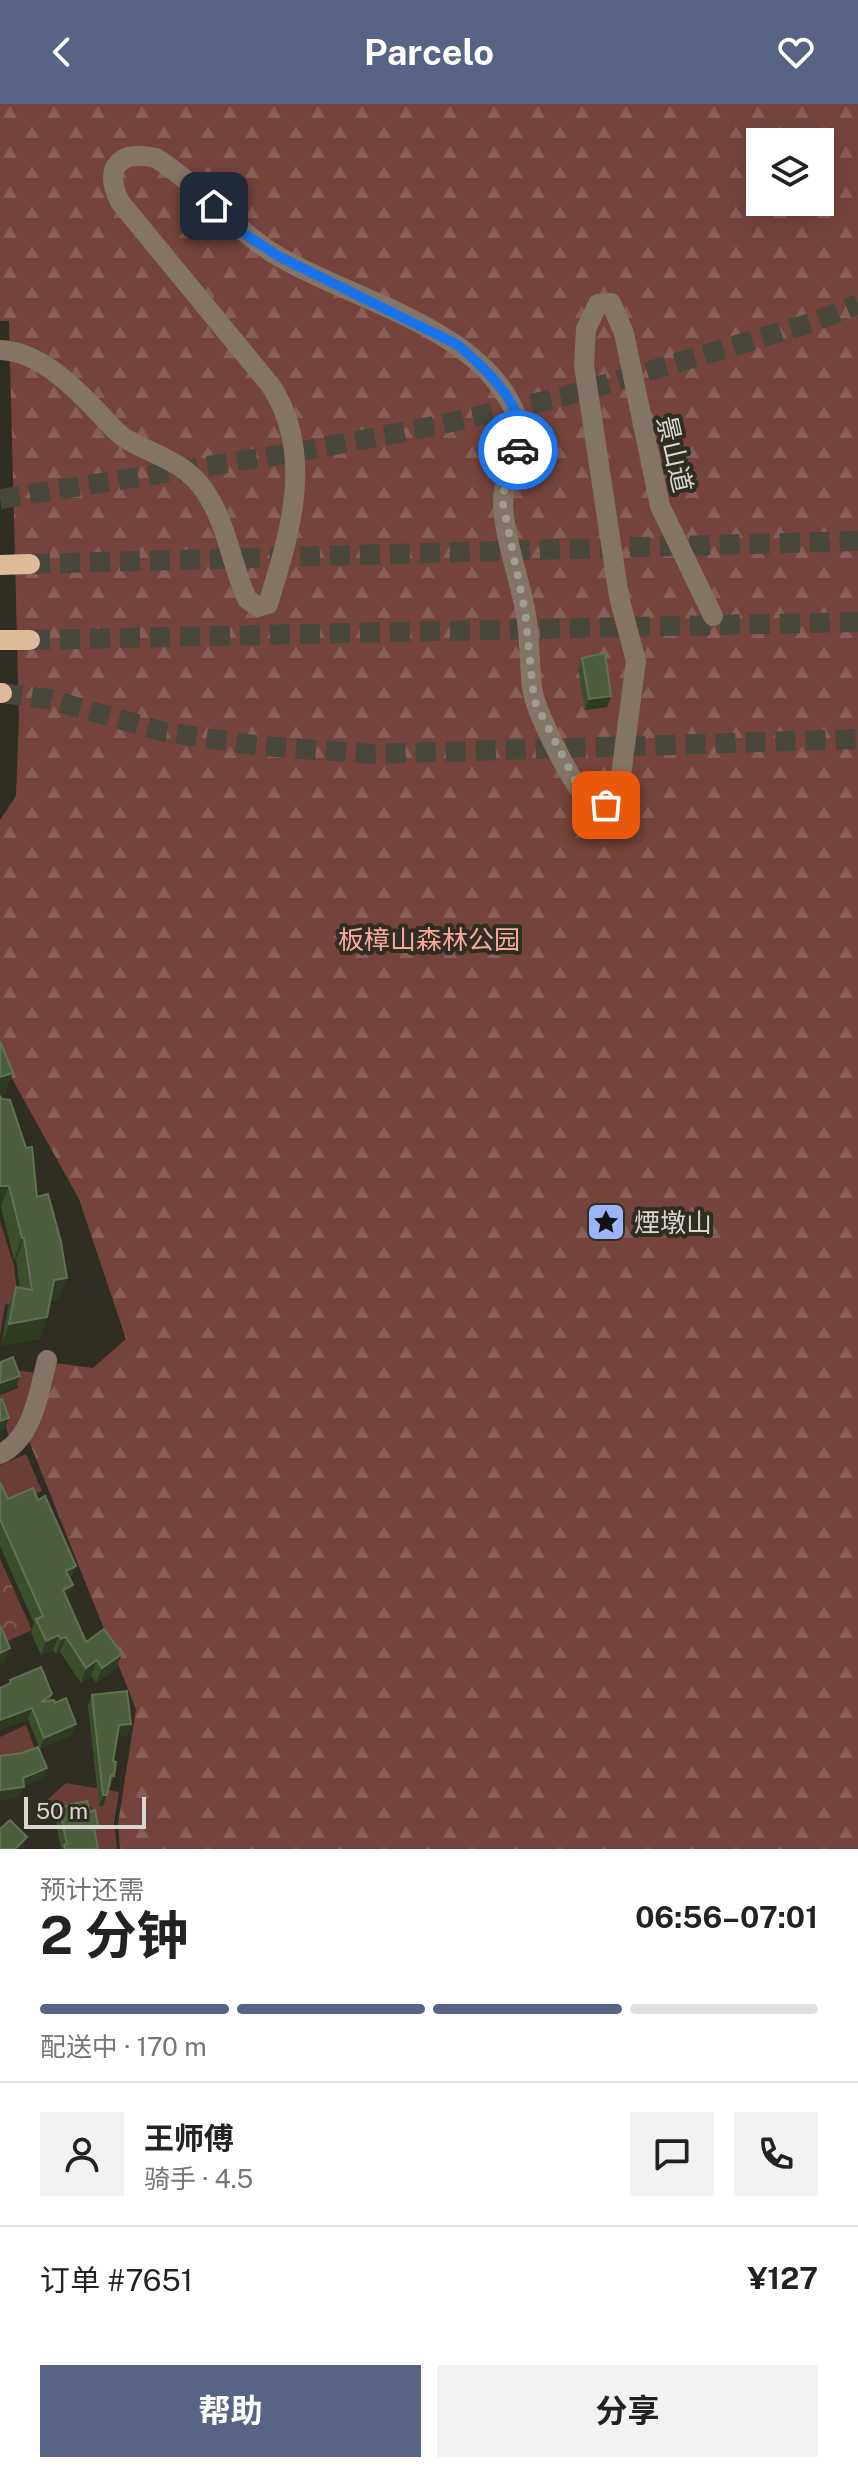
<!DOCTYPE html>
<html lang="zh">
<head>
<meta charset="utf-8">
<style>
  :root { --surface:#fff; --page:#f2f2f2; --text:#222; --muted:#767676; --line:#e0e0e0; --accent:#586485 }
  body { margin:0; font-family:"Public Sans","Noto Sans SC",sans-serif; background:var(--page); color:var(--text); height:100vh; display:flex; flex-direction:column; font-size:30px; white-space:nowrap }
  * { box-sizing:border-box; margin:0 }
  p { font-size:26px; color:var(--muted) }
  .icon { flex:none; width:44px; height:44px; fill:none; stroke:currentColor; stroke-width:2; stroke-linecap:round; stroke-linejoin:round }
  .map { position:relative; height:1745px; overflow:hidden }
  .side { display:flex; flex-direction:column; background:var(--surface); flex:1 }
  .side>* { flex:none }
  .buttons { position:absolute; left:746px; top:24px; display:grid; gap:16px }
  .buttons a { display:grid; place-items:center; width:88px; height:88px; border-radius:0px; background:var(--surface); box-shadow:0 8px 32px #0002; font-size:40px }
  .scale { position:absolute; left:24px; bottom:20px; width:122px; box-sizing:border-box; padding-left:8px; border:4px solid #d9d7d0; border-top:0; font-size:22px; line-height:28px; white-space:nowrap; color:#d9d7d0; -webkit-text-stroke:6px #302d22; paint-order:stroke }
  .pin { position:absolute; display:grid; place-items:center; width:68px; height:68px; color:#fff; margin:-34px; border-radius:16px; box-shadow:0 4px 12px #0006 }
  .courier { position:absolute; display:grid; place-items:center; width:80px; height:80px; margin:-40px; border:6px solid #1a73e8; border-radius:50%; background:#fff; color:#222; box-shadow:0 2px 10px #0007 }
  .headline em { font-style:normal; font-weight:700 }
  .headline div { display:flex; flex-direction:column-reverse }
  .headline { display:flex; align-items:center; justify-content:space-between; height:136px; padding:0 40px }
  h1 { font-size:52px; font-weight:700; line-height:60px }
  .bar { display:grid; grid-template-columns:repeat(4,1fr); gap:12px 8px; align-content:center; height:96px; padding:0 40px }
  .bar i { height:10px; border-radius:6px; background:var(--line) }
  .bar .current { background:var(--accent) }
  .bar p { grid-column:span 4 }
  .line { display:flex; align-items:center; gap:20px; padding:0 40px; border-top:2px solid var(--line) }
  .line div { flex:1 }
  .round { display:grid; place-items:center; flex:none; width:84px; height:84px; border-radius:0px; background:var(--page) }
  .action { display:flex; gap:16px; margin-top:auto; padding:16px 40px }
  .action a { flex:1; height:92px; border-radius:0px; background:var(--accent); color:#fff; font-size:32px; font-weight:700; line-height:92px; text-align:center }
  .action a+a { background:var(--page); color:var(--text) }
  header { display:flex; justify-content:space-between; align-items:center; height:104px; padding:0 40px; background:var(--accent); color:#fff; font-size:36px; font-weight:700 }
  .map>svg:first-child { display:block }
  .grass { fill:#6a3e36 }
  .forest { fill:url(#forest-firs); fill-rule:evenodd }
  .park { fill:url(#park-crowns) }
  .lines { fill:none; stroke-linecap:round; stroke-linejoin:round }
  .major-tunnel { stroke:#49463c; stroke-width:20; stroke-dasharray:20 10; stroke-linecap:butt }
  .minor { stroke:#847465; stroke-width:20 }
  .major { stroke:#dcba9a; stroke-width:20 }
  .wall { fill:#3b4f2a }
  .shaded-wall { fill:#2f3b20 }
  .building { fill:#4c5e3c; stroke:#627153; stroke-width:2 }
  .done { stroke:#9e9c93; stroke-width:8; stroke-dasharray:0 14.4 }
  .route { stroke:#1a73e8; stroke-width:10 }
  .labels { text-anchor:middle; dominant-baseline:central; stroke-width:8; stroke-linejoin:round; paint-order:stroke }
  .street-label { font-size:26px; fill:#d9d7d0; stroke:#302d22 }
  .park-label { font-size:26px; fill:#f9a99a; stroke:#302d22 }
  .poi-label { font-size:26px; fill:#d9d7d0; stroke:#302d22; text-anchor:start }
</style>
</head>
<body>
<header><svg class="icon" aria-label="back" viewBox="0 0 24 24"><path d="M15 5l-7 7 7 7"/></svg>Parcelo<svg class="icon" aria-label="heart" viewBox="0 0 24 24"><path d="M12 20l-8-8c-3-5 5-10 8-4 3-6 11-1 8 4z"/></svg></header>
<div class="map">
<svg width="858" height="1745" viewBox="0 0 858 1745">
  <defs>
    <pattern id="forest-firs" width="22" height="20" patternUnits="userSpaceOnUse" patternTransform="scale(2)"><rect width="22" height="20" fill="#74443c"/><path d="M5 1l3.5 6h-7zM16 11l3.5 6h-7z" fill="#875e57"/></pattern>
    <pattern id="park-crowns" width="20" height="18" patternUnits="userSpaceOnUse" patternTransform="scale(2)"><rect width="20" height="18" fill="#6a3e36"/><path d="M2 6a3 3 0 1 1 6 0M12 15a3 3 0 1 1 6 0" fill="none" stroke="#7f5952"/></pattern>
  </defs>
  <rect width="100%" height="100%" fill="#302d22"/>
  <path class="grass" d="M 0,1117 L 14,1162 L 19,1202 L 5,1200 L 0,1232 Z
    M 11,1266 L 41,1269 L 12,1340 L 0,1307 L 0,1291 L 18,1284 Z
    M 26,1350 L 42,1387 L 5,1403 L 0,1393 L 0,1361 Z
    M 26,1621 L 36,1648 L 0,1659 L 0,1633 Z
    M 66,1679 L 119,1688 L 114,1719 L 117,1745 L 99,1745 L 91,1702 L 37,1714 L 35,1707 Z"/>
  <path class="forest" d="M 0,0 L 858,0 L 858,1745 L 120,1745 L 118,1720 L 136,1605 L 25,1327 L 47,1258 L 93,1264 L 126,1235 L 79,1095 L 0,953 L 0,716 L 16,692 L 19,614 L 9,217 L 0,217 ZM 760,38 L 820,38 L 820,98 L 760,98 Z"/>
  <path class="park" d="M 0,1455 L 32,1526 L 1,1540 L 0,1536 Z"/>
  <g class="lines">
    <path class="major-tunnel" d="M 0,395 L 303,347 L 434,322 L 562,293 L 814,218 L 858,200
      M 30,460 L 858,437
      M 30,536 L 858,518
      M 2,589 L 48,595 L 165,628 L 261,642 L 373,650 L 858,635"/>
    <path class="minor" d="M 0,246 C 38,247 72,281 97,307 C 107,317 115,329 128,336 C 156,352 185,358 204,386 C 227,419 231,459 247,495 L 258,503 L 268,500 C 290,429 315,350 271,282 L 120,98 C 103,64 119,45 156,54 C 197,80 228,119 268,146 C 345,196 485,221 518,316 C 527,344 503,369 503,398 C 504,433 518,470 525,505 C 530,531 529,557 532,583 C 534,605 572,682 589,696 C 594,700 599,700 606,701 L 612,696 L 620,679 L 636,557 L 619,493 L 584,261 L 586,225 L 598,200 L 611,199 L 624,229 L 660,402 L 713,512
      M 0,1350 C 33,1335 39,1288 47,1256"/>
    <path class="major" d="M 0,461 L 30,460
      M 0,536 L 30,536
      M 0,589 L 2,589"/>
  </g>
  <path class="wall" d="M 582,554 L 607,603 L 585,606 L 578,565 Z
    M 0,992 L 37,1093 L 59,1195 L 50,1197 L 40,1235 L 1,1242 L 8,1204 L 16,1183 L 20,1184 L 16,1155 L 14,1156 L 1,1103 Z
    M 0,1378 L 8,1395 L 71,1477 L 67,1496 L 86,1538 L 116,1565 L 96,1579 L 91,1571 L 81,1579 L 60,1548 L 56,1550 L 53,1546 L 41,1551 L 31,1529 L 34,1519 L 0,1442 Z
    M 10,1576 L 52,1590 L 50,1597 L 72,1631 L 40,1645 L 28,1615 L 0,1626 L 0,1584 L 9,1580 Z
    M 92,1591 L 131,1620 L 127,1631 L 117,1632 L 113,1657 L 114,1672 L 110,1683 L 108,1682 L 103,1702 L 99,1702 L 88,1602 Z
    M 59,1703 L 95,1730 L 98,1745 L 61,1745 L 55,1714 Z"/>
  <path class="shaded-wall" d="M 611,592 L 607,603 L 585,606 L 589,595 Z
    M 13,969 L 5,990 L 0,992 L 0,973 Z
    M 0,1082 L 9,1082 L 0,1103 Z
    M 22,1134 L 24,1134 L 16,1155 L 14,1156 Z
    M 67,1174 L 59,1195 L 46,1197 L 54,1176 Z
    M 47,1213 L 40,1235 L 1,1242 L 9,1220 Z
    M 20,1272 L 16,1283 L 0,1289 L 0,1279 Z
    M 9,1314 L 5,1325 L 0,1327 L 0,1317 Z
    M 76,1462 L 71,1477 L 66,1467 Z
    M 73,1481 L 68,1496 L 57,1501 L 63,1486 Z
    M 59,1531 L 53,1546 L 41,1551 L 46,1537 Z
    M 66,1533 L 60,1548 L 56,1550 L 61,1535 Z
    M 10,1544 L 5,1559 L 0,1561 L 0,1549 Z
    M 122,1550 L 116,1565 L 96,1579 L 102,1564 Z
    M 97,1556 L 91,1571 L 81,1579 L 86,1564 Z
    M 32,1604 L 28,1615 L 0,1626 L 0,1616 Z
    M 76,1620 L 72,1631 L 40,1645 L 44,1634 Z
    M 131,1620 L 127,1631 L 115,1632 L 119,1621 Z
    M 47,1664 L 43,1675 L 23,1683 L 20,1694 L 0,1697 L 0,1686 L 23,1674 Z
    M 103,1691 L 107,1691 L 103,1702 L 99,1702 Z
    M 27,1733 L 23,1744 L 15,1745 Z"/>
  <path class="building" d="M 605,549 L 611,592 L 589,595 L 582,554 Z
    M 0,937 L 13,969 L 0,973 Z
    M 0,992 L 2,995 L 10,996 L 26,1044 L 32,1043 L 37,1093 L 48,1090 L 61,1138 L 67,1174 L 54,1176 L 47,1213 L 9,1220 L 16,1183 L 32,1186 L 24,1134 L 22,1134 L 9,1082 L 0,1082 Z
    M 13,1253 L 20,1272 L 0,1279 L 1,1258 Z
    M 2,1295 L 9,1314 L 0,1317 L 0,1296 Z
    M 0,1378 L 8,1395 L 33,1384 L 38,1396 L 45,1392 L 76,1462 L 66,1467 L 73,1481 L 63,1486 L 86,1538 L 104,1525 L 122,1550 L 102,1564 L 97,1556 L 86,1564 L 66,1533 L 61,1535 L 59,1531 L 46,1537 L 36,1515 L 43,1512 L 0,1415 Z
    M 0,1521 L 10,1544 L 0,1549 Z
    M 41,1563 L 52,1590 L 41,1598 L 54,1596 L 55,1599 L 66,1594 L 76,1620 L 44,1634 L 32,1604 L 0,1616 L 0,1584 L 11,1579 L 10,1576 Z
    M 127,1587 L 131,1620 L 119,1621 L 113,1657 L 116,1658 L 114,1672 L 111,1671 L 107,1691 L 103,1691 L 92,1591 Z
    M 38,1643 L 47,1664 L 23,1674 L 24,1683 L 0,1686 L 0,1652 L 22,1649 Z
    M 87,1697 L 90,1708 L 95,1706 L 98,1722 L 94,1723 L 98,1745 L 65,1745 L 64,1741 L 67,1740 L 59,1703 Z
    M 10,1716 L 27,1733 L 15,1745 L 0,1745 L 0,1725 Z"/>
  <g class="lines">
    <path class="done" d="M 518,346 L 505,375 L 503,400 L 525,507 L 534,596 L 581,688 L 594,699 L 606,701"/>
    <path class="route" d="M 214,102 L 249,133 L 278,152 L 458,241 C 487,267 530,303 518,346"/>
  </g>
  <defs>
    <symbol id="sight-square" viewBox="-11 -11 22 22"><rect x="-9" y="-9" width="18" height="18" rx="4" fill="#9bb5fd" stroke="#302d22"/><path d="M0-6L1.8-2.2L6-1.7L2.9 1.2L3.7 5.4L0 3.3L-3.7 5.4L-2.9 1.2L-6-1.7L-1.8-2.2Z" fill="#111"/></symbol>
  </defs>
  <g fill-rule="evenodd">
    <use href="#sight-square" x="584" y="1096" width="44" height="44"/>
  </g>
  <g class="labels">
    <g class="street-label">
      <text transform="translate(675 350) rotate(77)">景山道</text>
    </g>
    <g class="park-label">
      <text x="429" y="835">板樟山森林公园</text>
    </g>
    <g class="poi-label">
      <text x="634" y="1118">煙墩山</text>
    </g>
  </g>
</svg>
<div class="buttons">
<a><svg class="icon" aria-label="layers" viewBox="0 0 24 24"><path d="M12 4l9 5-9 5-9-5zM3 14l9 5 9-5"/></svg></a>
</div>
<div class="scale">50 m</div>
<div class="pin" style="left:606px;top:701px;background:#ea580c"><svg class="icon" aria-label="bag" viewBox="0 0 24 24"><path d="M5 8h14l-1 12H6zM9 8a3 3 0 0 1 6 0"/></svg></div>
<div class="pin" style="left:214px;top:102px;background:#1f2937"><svg class="icon" aria-label="home" viewBox="0 0 24 24"><path d="M3 11l9-7 9 7M6 9v11h12V9"/></svg></div>
<div class="courier" style="left:518px;top:346px"><svg class="icon" aria-label="car" viewBox="0 0 24 24"><path d="M5 17H2v-5l4-1 3-4h7l3 4 3 1v5h-3M9 17h6M6 11h13"/><circle cx="7" cy="17" r="2"/><circle cx="17" cy="17" r="2"/></svg></div>
</div>
<section class="side">
<div class="headline"><div><h1>2 分钟</h1><p>预计还需</p></div><em>06:56–07:01</em></div>
<div class="bar"><i class="current"></i><i class="current"></i><i class="current"></i><i></i><p>配送中 · 170 m</p></div>
<div class="line" style="height:144px"><a class="round"><svg class="icon" aria-label="person" viewBox="0 0 24 24"><circle cx="12" cy="8" r="4"/><path d="M4 21q1-7 8-7t8 7"/></svg></a><div><b>王师傅</b><p>骑手 · 4.5</p></div><a class="round"><svg class="icon" aria-label="chat" viewBox="0 0 24 24"><path d="M4 5h16v11H9l-5 4z"/></svg></a><a class="round"><svg class="icon" aria-label="phone" viewBox="0 0 24 24"><path d="M5 4h4l2 5-3 2q2 4 5 5l2-3 5 2v4C11 20 4 13 5 4z"/></svg></a></div>
<div class="line" style="height:104px"><div>订单 #7651</div><b>¥127</b></div>
<div class="action"><a>帮助</a><a>分享</a></div>
</section>
</body>
</html>
